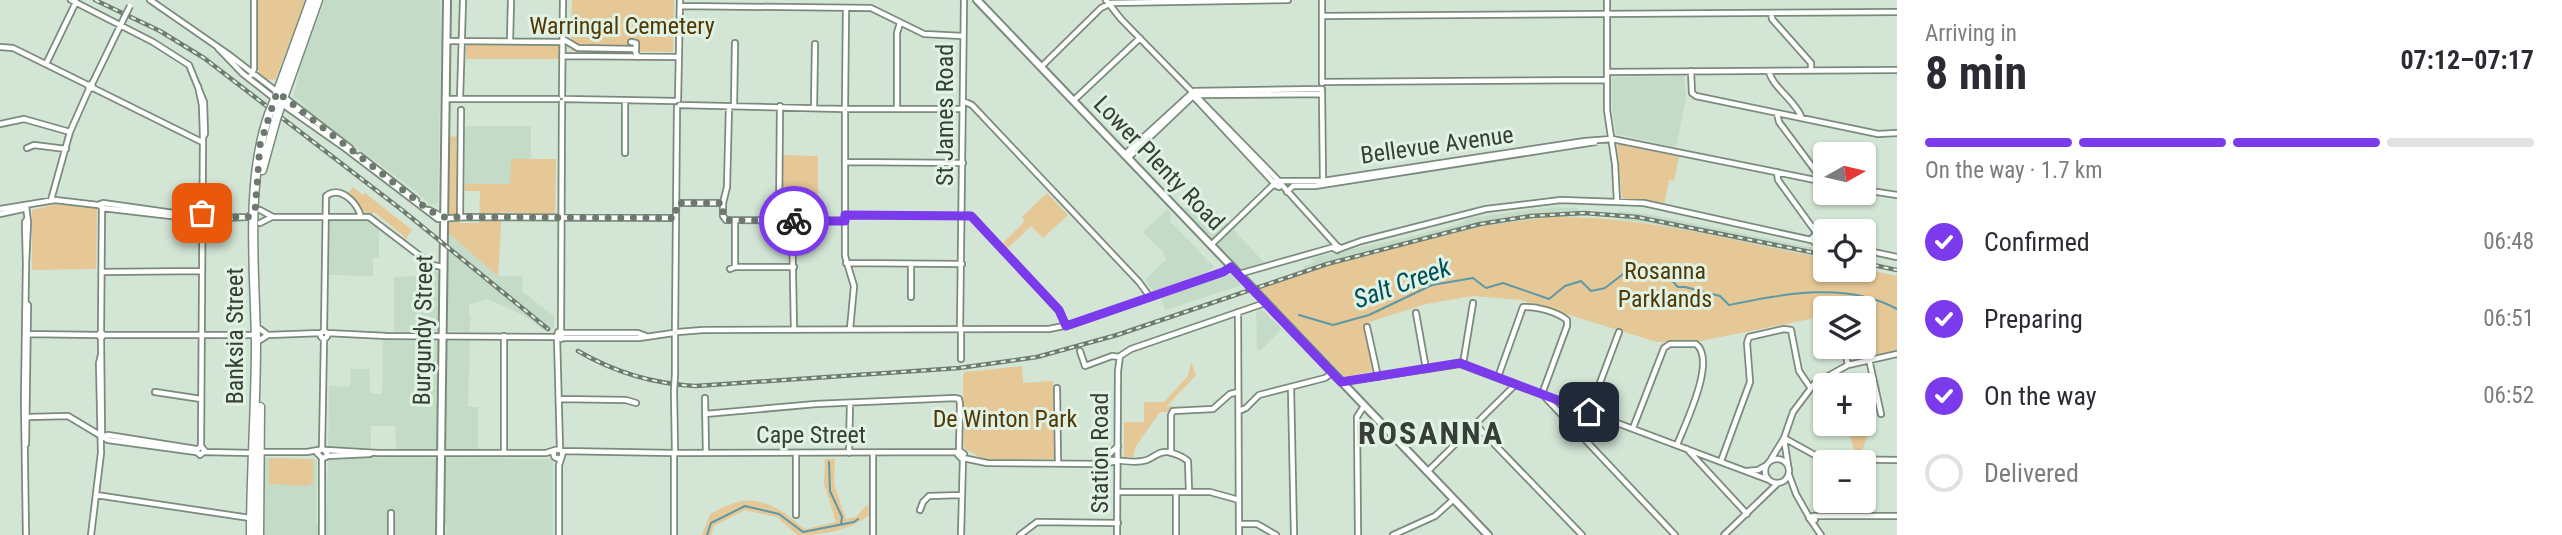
<!DOCTYPE html>
<html lang="en">
<head>
<meta charset="utf-8">
<style>
  :root { --surface:#fff; --page:#f2f2f3; --text:#2b2b33; --muted:#7c7c81; --line:#e1e1e2; --accent:#7c3aed }
  body { margin:0; font-family:"Roboto Condensed",sans-serif; background:var(--page); color:var(--text); height:100vh; display:flex; flex-direction:column; font-size:26px; white-space:nowrap }
  * { box-sizing:border-box; margin:0 }
  p { font-size:23px; color:var(--muted) }
  .icon { flex:none; width:38px; height:38px; fill:none; stroke:currentColor; stroke-width:2; stroke-linecap:round; stroke-linejoin:round }
  .map { position:relative; flex:1; overflow:hidden }
  .details { display:flex; flex-direction:column; background:var(--surface); width:665px }
  .details>* { flex:none }
  .needle { width:46px; rotate:82deg }
  .controls { position:absolute; left:1813px; top:142px; display:grid; gap:14px }
  .controls a { display:grid; place-items:center; width:63px; height:63px; border-radius:7px; background:var(--surface); box-shadow:0 2px 5px #0004; font-size:35px }
  .pin { position:absolute; display:grid; place-items:center; width:60px; height:60px; color:#fff; margin:-30px; border-radius:14px; box-shadow:0 4px 10px #0006 }
  .courier { position:absolute; display:grid; place-items:center; width:70px; height:70px; margin:-35px; border:5px solid #7c3aed; border-radius:50%; background:#fff; color:#222; box-shadow:0 2px 9px #0007 }
  .headline em { font-style:normal; font-weight:700 }
  .headline div { display:flex; flex-direction:column-reverse }
  .headline { display:flex; align-items:center; justify-content:space-between; height:119px; padding:0 28px }
  h1 { font-size:46px; font-weight:700; line-height:52px }
  .bar { display:grid; grid-template-columns:repeat(4,1fr); gap:10px 7px; align-content:center; height:84px; padding:0 28px }
  .bar i { height:9px; border-radius:5px; background:var(--line) }
  .bar .current { background:var(--accent) }
  .bar p { grid-column:span 4 }
  ol { padding:0 28px; list-style:none }
  li { display:flex; align-items:center; gap:21px; height:77px }
  li p { margin-inline-start:auto }
  li .icon { padding:7px; border-radius:50%; background:var(--accent); color:#fff; stroke-width:4 }
  li:last-child { color:var(--muted) }
  li i { width:38px; height:38px; border:4px solid var(--line); border-radius:50% }
  main { display:flex; flex:1; min-height:0 }
  .map>svg:first-child { display:block }
  .built { fill:#c4dcc7 }
  .green { fill:#e6c796 }
  .lines { fill:none; stroke-linecap:round; stroke-linejoin:round }
  .stream { stroke:#5c99a8; stroke-width:2 }
  .minor-casing { stroke:#7a8b7c; stroke-width:8 }
  .major-casing { stroke:#7a8b7c; stroke-width:10 }
  .highway-casing { stroke:#7a8b7c; stroke-width:11 }
  .minor { stroke:#fff; stroke-width:4.5 }
  .major { stroke:#fff; stroke-width:6 }
  .highway { stroke:#fff; stroke-width:8 }
  .rail-casing { stroke:#6f7b71; stroke-width:4.5 }
  .rail { stroke:#e0f2e3; stroke-width:2; stroke-dasharray:5; stroke-linecap:butt }
  .minor-bridge-casing { stroke:#7a8b7c; stroke-width:8; stroke-linecap:butt }
  .highway-bridge-casing { stroke:#7a8b7c; stroke-width:11; stroke-linecap:butt }
  .minor-bridge { stroke:#fff; stroke-width:4.5 }
  .highway-bridge { stroke:#fff; stroke-width:8 }
  .done { stroke:#6d786e; stroke-width:7; stroke-dasharray:0 12.6 }
  .route { stroke:#7c3aed; stroke-width:9 }
  .labels { text-anchor:middle; dominant-baseline:central; stroke-width:6; stroke-linejoin:round; paint-order:stroke }
  .park-label { font-size:24px; fill:#513805; stroke:#e0f2e3 }
  .street-label { font-size:24px; fill:#363e37; stroke:#e0f2e3 }
  .water-label { font-size:26px; font-style:italic; fill:#004d5e; stroke:#e0f2e3 }
  .district-label { font-size:32px; font-weight:bold; letter-spacing:2px; fill:#363e37; stroke:#e0f2e3 }
</style>
</head>
<body>
<main>
<div class="map">
<svg width="1897" height="535" viewBox="0 0 1897 535">
  <rect width="100%" height="100%" fill="#d3e5d5"/>
  <path class="built" d="M 325,0 L 440,0 L 441,41 L 438,203 L 430,205 L 417,192 L 306,110 L 302,102 L 293,97 L 304,54 Z
    M 1684,76 L 1686,98 L 1676,147 L 1616,134 L 1612,107 L 1612,77 Z
    M 465,126 L 531,126 L 531,159 L 511,159 L 511,185 L 465,184 Z
    M 1205,200 L 1265,263 L 1243,271 L 1241,270 L 1184,209 L 1192,201 L 1198,206 Z
    M 1551,207 L 1578,208 L 1578,217 L 1551,217 L 1436,238 L 1305,273 L 1303,266 L 1313,263 L 1312,258 L 1316,257 L 1417,235 L 1459,224 L 1471,218 Z
    M 1168,209 L 1171,213 L 1170,221 L 1214,267 L 1207,272 L 1154,291 L 1145,280 L 1166,260 L 1163,252 L 1143,232 Z
    M 1618,211 L 1647,214 L 1824,250 L 1825,257 L 1823,258 L 1654,224 L 1617,219 Z
    M 369,219 L 379,228 L 379,258 L 373,258 L 373,276 L 328,275 L 329,220 Z
    M 447,232 L 498,276 L 523,276 L 522,291 L 554,316 L 554,327 L 549,330 L 543,330 L 523,315 L 488,299 L 469,304 L 469,316 L 471,316 L 469,332 L 446,331 Z
    M 425,263 L 440,274 L 438,331 L 394,332 L 394,277 L 422,276 Z
    M 1231,274 L 1242,285 L 1165,310 L 1161,298 Z
    M 1261,309 L 1282,329 L 1261,350 L 1257,350 L 1256,311 Z
    M 383,339 L 438,340 L 440,382 L 437,449 L 396,450 L 395,426 L 371,426 L 371,448 L 328,447 L 329,386 L 350,387 L 351,369 L 370,369 L 370,393 L 382,394 Z
    M 447,339 L 470,339 L 468,407 L 478,407 L 478,450 L 444,449 Z
    M 414,457 L 437,458 L 436,535 L 325,535 L 328,458 Z
    M 445,457 L 553,459 L 553,535 L 444,535 L 444,533 L 447,534 L 447,525 L 443,523 Z
    M 264,458 L 314,459 L 317,461 L 316,522 L 319,523 L 319,535 L 261,535 Z"/>
  <path class="green" d="M 257,0 L 306,0 L 275,80 L 263,79 L 258,70 Z
    M 572,0 L 674,0 L 673,52 L 571,51 Z
    M 466,43 L 560,44 L 560,59 L 466,59 Z
    M 449,136 L 458,137 L 459,141 L 456,143 L 458,212 L 455,215 L 447,214 Z
    M 1617,144 L 1679,157 L 1674,181 L 1669,180 L 1664,205 L 1622,198 Z
    M 783,155 L 818,156 L 818,199 L 782,199 Z
    M 511,159 L 556,159 L 555,215 L 502,212 L 498,276 L 447,232 L 447,221 L 459,219 L 460,223 L 479,223 L 480,191 L 465,191 L 465,184 L 510,184 Z
    M 353,187 L 363,195 L 365,193 L 412,230 L 405,240 L 404,236 L 374,212 L 371,215 L 364,212 L 347,195 Z
    M 1047,193 L 1068,215 L 1043,238 L 1031,226 L 1008,248 L 1003,243 L 1025,221 L 1022,217 Z
    M 57,204 L 97,208 L 96,269 L 32,270 L 32,210 Z
    M 1550,217 C 1643,215 1732,241 1823,258 L 1825,270 L 1864,269 L 1897,276 L 1897,351 L 1869,355 L 1864,330 L 1864,308 L 1825,308 L 1825,316 L 1701,341 L 1657,342 L 1521,300 L 1473,296 L 1426,304 L 1363,324 L 1373,371 L 1345,377 L 1259,288 L 1332,264 L 1484,226 Z
    M 1191,362 L 1196,375 L 1167,406 L 1173,406 L 1167,412 L 1160,412 L 1136,446 L 1133,457 L 1124,457 L 1124,422 L 1144,422 L 1144,402 L 1164,402 L 1188,376 Z
    M 1022,366 L 1023,383 L 1053,381 L 1054,459 L 983,459 L 964,448 L 963,375 L 965,372 Z
    M 1864,414 L 1875,414 L 1875,416 L 1860,456 L 1856,456 L 1846,424 L 1864,424 Z
    M 269,458 L 313,459 L 313,483 L 305,486 L 269,484 Z
    M 825,459 L 835,459 L 834,484 L 846,519 L 856,517 L 868,504 L 869,515 C 850,531 821,535 797,535 L 777,517 L 745,510 L 714,526 L 711,535 L 702,535 L 710,514 C 739,499 752,494 783,512 C 791,517 797,524 805,529 L 836,522 L 824,484 Z"/>
  <g class="lines">
    <path class="stream" d="M 1299,315 L 1333,325 L 1369,315 L 1432,285 L 1473,278 L 1486,288 L 1503,283 L 1549,299 L 1565,286 L 1581,281 L 1591,291 L 1605,288 L 1627,271 L 1638,279 L 1663,271 L 1678,287 L 1685,287 L 1720,296 L 1729,305 C 1783,294 1846,281 1897,309
      M 829,462 L 830,491 L 842,517 L 841,524
      M 707,535 L 711,523 L 745,506 L 779,514 L 803,532 L 854,522 L 858,519"/>
    <defs>
      <path id="minor" d="M 71,0 L 153,42 L 189,65 L 204,102 L 205,134 L 203,137
        M 150,0 L 228,54 L 350,148
        M 1106,0 L 1121,19 L 1278,180
        M 1322,0 L 1322,83
        M 1607,0 L 1607,110 L 1615,164 L 1617,201
        M 680,6 L 871,8 L 924,34 L 963,36
        M 1771,13 L 1772,19 L 1811,63 L 1811,71
        M 1322,16 L 1897,12
        M 563,39 L 578,48 L 634,49 L 638,57
        M 447,41 L 562,42
        M 510,41 L 511,0
        M 631,42 L 636,43 L 636,50
        M 0,47 L 13,48 L 88,85 L 89,89 L 93,88 L 92,84 L 88,85
        M 218,48 L 242,73 L 275,99
        M 562,56 L 679,57
        M 46,64 L 76,2
        M 1041,67 L 1101,8 L 1111,3 L 1288,0
        M 1691,71 L 1692,93 L 1696,96 L 1878,134 L 1897,133
        M 1769,71 C 1772,87 1795,100 1802,118
        M 1607,72 L 1897,70
        M 251,75 L 254,69 L 254,0
        M 1322,82 L 1607,80
        M 92,84 L 124,18
        M 198,86 L 202,105 L 203,137 L 201,446 L 205,451 L 200,455 L 196,451 L 201,446
        M 93,88 L 202,142
        M 1322,92 L 1323,181
        M 562,96 L 563,0
        M 1193,96 L 1274,183
        M 282,98 L 297,110
        M 445,99 L 558,99
        M 460,99 L 463,0
        M 565,99 L 675,101
        M 678,100 L 680,0
        M 963,101 L 972,105 L 1139,282 L 1150,297
        M 1073,101 L 1140,38
        M 282,104 L 346,149 L 438,219 L 466,217 L 676,218
        M 680,105 L 843,109
        M 734,106 L 735,43
        M 814,107 L 815,44
        M 845,107 L 846,8
        M 848,109 L 963,109
        M 897,109 L 897,33 L 900,23
        M 845,112 L 845,256 L 854,286 L 850,329
        M 1777,113 L 1779,122 L 1817,173 L 1817,181
        M 0,124 L 24,119 L 70,132
        M 27,148 L 34,145 L 66,149
        M 625,153 L 625,100
        M 1124,155 L 1194,91 L 1322,89
        M 360,156 L 416,200
        M 1128,158 L 1194,95 L 1322,94
        M 845,162 L 963,163
        M 1777,172 L 1778,180 L 1815,231 L 1816,237
        M 1277,180 L 1281,183 L 1279,187 L 1274,185 Z
        M 1279,181 L 1323,181 L 1585,141 L 1612,139 L 1825,182
        M 1281,184 L 1337,246
        M 1864,190 L 1897,195
        M 1287,192 L 1293,186 L 1315,186 L 1595,142
        M 51,200 L 70,132 L 89,89
        M 676,203 L 723,203 L 723,216 L 726,220 L 845,221
        M 723,203 L 727,187 L 729,106
        M 99,205 L 102,208 L 197,219 L 248,217 L 252,214
        M 0,209 L 55,200 L 98,205 L 103,203 L 202,217
        M 260,210 L 273,217 L 369,217 L 432,265 L 443,267
        M 429,210 L 443,217
        M 0,214 L 23,209 L 26,207
        M 845,215 L 962,216
        M 962,215 L 972,216 L 1059,311 L 1066,326
        M 460,217 L 461,110
        M 735,221 L 735,267
        M 779,221 L 780,106
        M 792,221 L 794,330
        M 260,223 L 272,217
        M 1814,236 L 1817,239 L 1814,242 L 1811,239 Z
        M 1211,245 L 1274,184
        M 1335,245 L 1339,247 L 1337,250 L 1333,248 Z
        M 1339,249 L 1361,241 L 1486,209 L 1561,200 L 1644,203 L 1811,240
        M 1864,250 L 1897,257
        M 846,263 L 962,264
        M 26,264 L 28,222 L 26,206
        M 26,264 L 25,222 L 27,219
        M 730,269 L 735,267 L 794,267
        M 102,272 L 201,271
        M 1239,274 L 1334,247
        M 911,297 L 911,264
        M 26,303 L 28,305 L 26,444
        M 1238,312 L 1239,535
        M 1416,313 L 1426,369
        M 1367,327 L 1378,377
        M 260,329 L 268,335
        M 960,329 L 964,0
        M 675,330 L 677,107
        M 324,331 L 326,196 C 340,185 357,202 361,217
        M320.5 335a3.5 3.5 0 1 1 7 0a3.5 3.5 0 1 1-7 0Z
        M 101,332 L 102,207
        M 558,332 L 562,334 L 561,339 L 557,337 Z
        M 678,332 L 703,330 L 1049,329 L 1073,324 L 1223,272 L 1231,267
        M 327,333 L 387,336 L 557,337
        M 561,333 L 562,102
        M 562,333 L 638,333 L 646,336
        M 26,334 L 98,335 L 101,338 L 104,335 L 101,332 L 98,335
        M 104,335 L 256,335
        M 675,335 L 675,374
        M 101,338 L 102,436
        M 557,338 L 560,449
        M 562,338 L 639,338 L 673,333
        M 260,340 L 268,335 L 321,333
        M 1844,346 L 1848,365
        M 1131,349 L 1265,303
        M 1080,351 L 1085,366 L 1112,356 L 1119,357
        M 961,359 L 961,329
        M 1869,359 L 1881,414
        M 1463,364 L 1473,303
        M 1498,377 L 1523,307 C 1537,306 1557,312 1567,320 L 1567,326 L 1542,394
        M 1818,381 L 1825,393
        M 1341,382 L 1460,364 L 1769,480
        M 1057,388 L 1058,463
        M 1291,388 L 1294,535
        M 674,391 L 675,451
        M 155,392 L 201,399
        M 1542,394 L 1675,535
        M 705,398 L 706,453
        M 559,399 L 626,400 L 636,403
        M 1239,411 L 1246,408 L 1259,395 L 1325,378 L 1332,373
        M 1589,412 L 1619,332
        M 705,414 L 816,404 L 955,398 L 959,399 L 960,404 L 959,452
        M 28,417 L 68,416 L 108,440 L 196,452
        M 1476,425 L 1582,535
        M 1633,428 L 1664,348 L 1670,344 L 1696,344 C 1717,360 1685,424 1677,445
        M 102,437 L 108,435 L 196,449
        M 1784,438 L 1822,459 L 1897,460
        M 1784,439 L 1788,465
        M 322,448 L 324,339
        M 1687,449 L 1747,514
        M553.5 454a4.5 4.5 0 1 1 9 0a4.5 4.5 0 1 1-9 0Z
        M 326,450 L 378,453 L 546,453 L 555,450
        M 562,451 L 673,453
        M 960,451 L 964,454 L 961,458 L 958,455 Z
        M 205,452 L 252,453
        M 260,452 L 307,452 L 318,450
        M 504,453 L 504,336
        M 676,453 L 959,452
        M 796,453 L 796,515
        M 849,453 L 850,403
        M 1171,453 L 1171,415 L 1173,411 L 1213,409 L 1230,394 L 1238,392
        M 327,456 L 370,454
        M 322,458 L 326,457 L 327,453 L 322,448 L 317,453 L 322,458 L 322,535
        M 963,458 L 987,463 L 1101,464 L 1118,461
        M 1105,458 L 1118,446
        M1765 471a12 12 0 1 1 24 0a12 12 0 1 1-24 0Z
        M 1721,461 L 1750,382 L 1747,343 L 1749,337 L 1784,329 L 1791,330 L 1799,371 L 1810,387
        M 1770,461 L 1784,438 L 1793,412 L 1814,384 L 1848,365 L 1897,354
        M 1097,463 C 1114,455 1129,466 1147,460 C 1155,457 1158,451 1168,452 C 1174,453 1184,457 1188,461 L 1189,491
        M 1747,471 L 1758,470 L 1765,466
        M 1427,472 L 1516,384
        M 1789,475 L 1796,494 L 1809,517
        M 1119,492 L 1210,492 L 1239,500
        M 1176,492 L 1176,535
        M 96,495 L 250,518
        M 920,510 L 923,502 L 929,496 L 961,495
        M 391,513 L 391,535
        M 1813,516 L 1897,516
        M 1813,516 L 1815,520 L 1812,522 L 1809,518 Z
        M 1812,522 L 1821,535
        M 1239,524 L 1257,524 L 1276,535
        M 26,535 L 24,400 L 26,264
        M 91,535 L 101,453 L 99,363 L 101,355
        M 559,535 L 559,465 L 562,456
        M 674,535 L 674,455
        M 873,535 L 873,453
        M 961,535 L 963,458
        M 1020,535 L 1037,522 L 1118,523
        M 1117,535 L 1118,371 L 1120,356 L 1131,349
        M 1358,535 L 1357,417 L 1364,406
        M 1393,535 L 1435,516 L 1454,499
        M 1724,535 L 1778,483"/>
      <path id="major" d="M 977,0 L 1488,535
        M 440,535 L 447,0"/>
      <path id="highway" d="M 274,102 L 311,0
        M 280,107 L 318,0
        M 262,170 L 276,119
        M 251,535 C 251,471 256,407 256,342 C 255,271 245,182 269,114
        M 259,535 L 260,407"/>
    </defs>
    <use href="#minor" class="minor-casing"/>
    <use href="#major" class="major-casing"/>
    <use href="#highway" class="highway-casing"/>
    <use href="#minor" class="minor"/>
    <use href="#major" class="major"/>
    <use href="#highway" class="highway"/>
    <defs>
      <path id="rail" d="M 95,0 L 160,31 L 204,58 L 402,210 L 548,329
        M 1864,263 L 1897,270
        M 578,351 C 614,372 654,384 696,386 L 959,368 L 1037,357 L 1117,335 L 1327,264 L 1480,224 L 1531,216 L 1584,213 L 1637,217 L 1825,255"/>
    </defs>
    <use href="#rail" class="rail-casing"/>
    <use href="#rail" class="rail"/>
    <defs>
      <path id="minor-bridge" d="M 124,18 L 130,6
        M 674,391 L 675,374"/>
      <path id="highway-bridge" d="M 269,114 L 274,102
        M 276,119 L 280,107"/>
    </defs>
    <use href="#minor-bridge" class="minor-bridge-casing"/>
    <use href="#highway-bridge" class="highway-bridge-casing"/>
    <use href="#minor-bridge" class="minor-bridge"/>
    <use href="#highway-bridge" class="highway-bridge"/>
  </g>
  <g class="lines">
    <path class="done" d="M 202,213 L 202,217 L 248,217 L 255,211 L 260,145 L 277,92 L 430,211 L 443,217 L 676,218 L 676,203 L 723,203 L 723,216 L 726,220 L 794,221"/>
    <path class="route" d="M 794,221 L 845,221 L 845,215 L 971,216 L 1059,310 L 1066,326 L 1223,272 L 1231,267 L 1341,382 L 1460,363 L 1589,412"/>
  </g>
  <g class="labels">
    <g class="park-label">
      <text x="622" y="26">Warringal Cemetery</text>
      <text x="1665" y="271">Rosanna<tspan x="1665" dy="28">Parklands</tspan></text>
      <text x="1005" y="419">De Winton Park</text>
    </g>
    <g class="street-label">
      <text transform="translate(945 115) rotate(-90)">St James Road</text>
      <text transform="translate(1437 145) rotate(-8)">Bellevue Avenue</text>
      <text transform="translate(1159 163) rotate(46)">Lower Plenty Road</text>
      <text transform="translate(423 330) rotate(-89)">Burgundy Street</text>
      <text transform="translate(235 336) rotate(-90)">Banksia Street</text>
      <text x="811" y="435">Cape Street</text>
      <text transform="translate(1100 453) rotate(-90)">Station Road</text>
    </g>
    <g class="water-label">
      <text transform="translate(1402 283) rotate(-20)">Salt Creek</text>
    </g>
    <g class="district-label">
      <text x="1431" y="433">ROSANNA</text>
    </g>
  </g>
</svg>
<div class="controls">
<a><svg class="needle" viewBox="-14 -14 28 28"><path d="M0-13l5 13h-10z" fill="#e53935"/><path d="M0 13l5-13h-10z" fill="#7c7c81"/></svg></a>
<a><svg class="icon" aria-label="locate" viewBox="0 0 24 24"><circle cx="12" cy="12" r="6"/><path d="M12 2v4M12 18v4M2 12h4M18 12h4"/></svg></a>
<a><svg class="icon" aria-label="layers" viewBox="0 0 24 24"><path d="M12 4l9 5-9 5-9-5zM3 14l9 5 9-5"/></svg></a>
<a>+</a>
<a>−</a>
</div>
<div class="pin" style="left:202px;top:213px;background:#ea580c"><svg class="icon" aria-label="bag" viewBox="0 0 24 24"><path d="M5 8h14l-1 12H6zM9 8a3 3 0 0 1 6 0"/></svg></div>
<div class="pin" style="left:1589px;top:412px;background:#1f2937"><svg class="icon" aria-label="home" viewBox="0 0 24 24"><path d="M3 11l9-7 9 7M6 9v11h12V9"/></svg></div>
<div class="courier" style="left:794px;top:221px"><svg class="icon" aria-label="bike" viewBox="0 0 24 24"><circle cx="6" cy="16" r="4"/><circle cx="18" cy="16" r="4"/><path d="M6 16l4-8h5l3 8M10 8l3 8H6M13 5h3"/></svg></div>
</div>
<section class="details">
<div class="headline"><div><h1>8 min</h1><p>Arriving in</p></div><em>07:12–07:17</em></div>
<div class="bar"><i class="current"></i><i class="current"></i><i class="current"></i><i></i><p>On the way · 1.7 km</p></div>
<ol>
<li><svg class="icon" aria-label="check" viewBox="0 0 24 24"><path d="M5 12l5 5 9-10"/></svg>Confirmed<p>06:48</p></li>
<li><svg class="icon" aria-label="check" viewBox="0 0 24 24"><path d="M5 12l5 5 9-10"/></svg>Preparing<p>06:51</p></li>
<li><svg class="icon" aria-label="check" viewBox="0 0 24 24"><path d="M5 12l5 5 9-10"/></svg>On the way<p>06:52</p></li>
<li><i></i>Delivered</li>
</ol>
</section>
</main>
</body>
</html>
